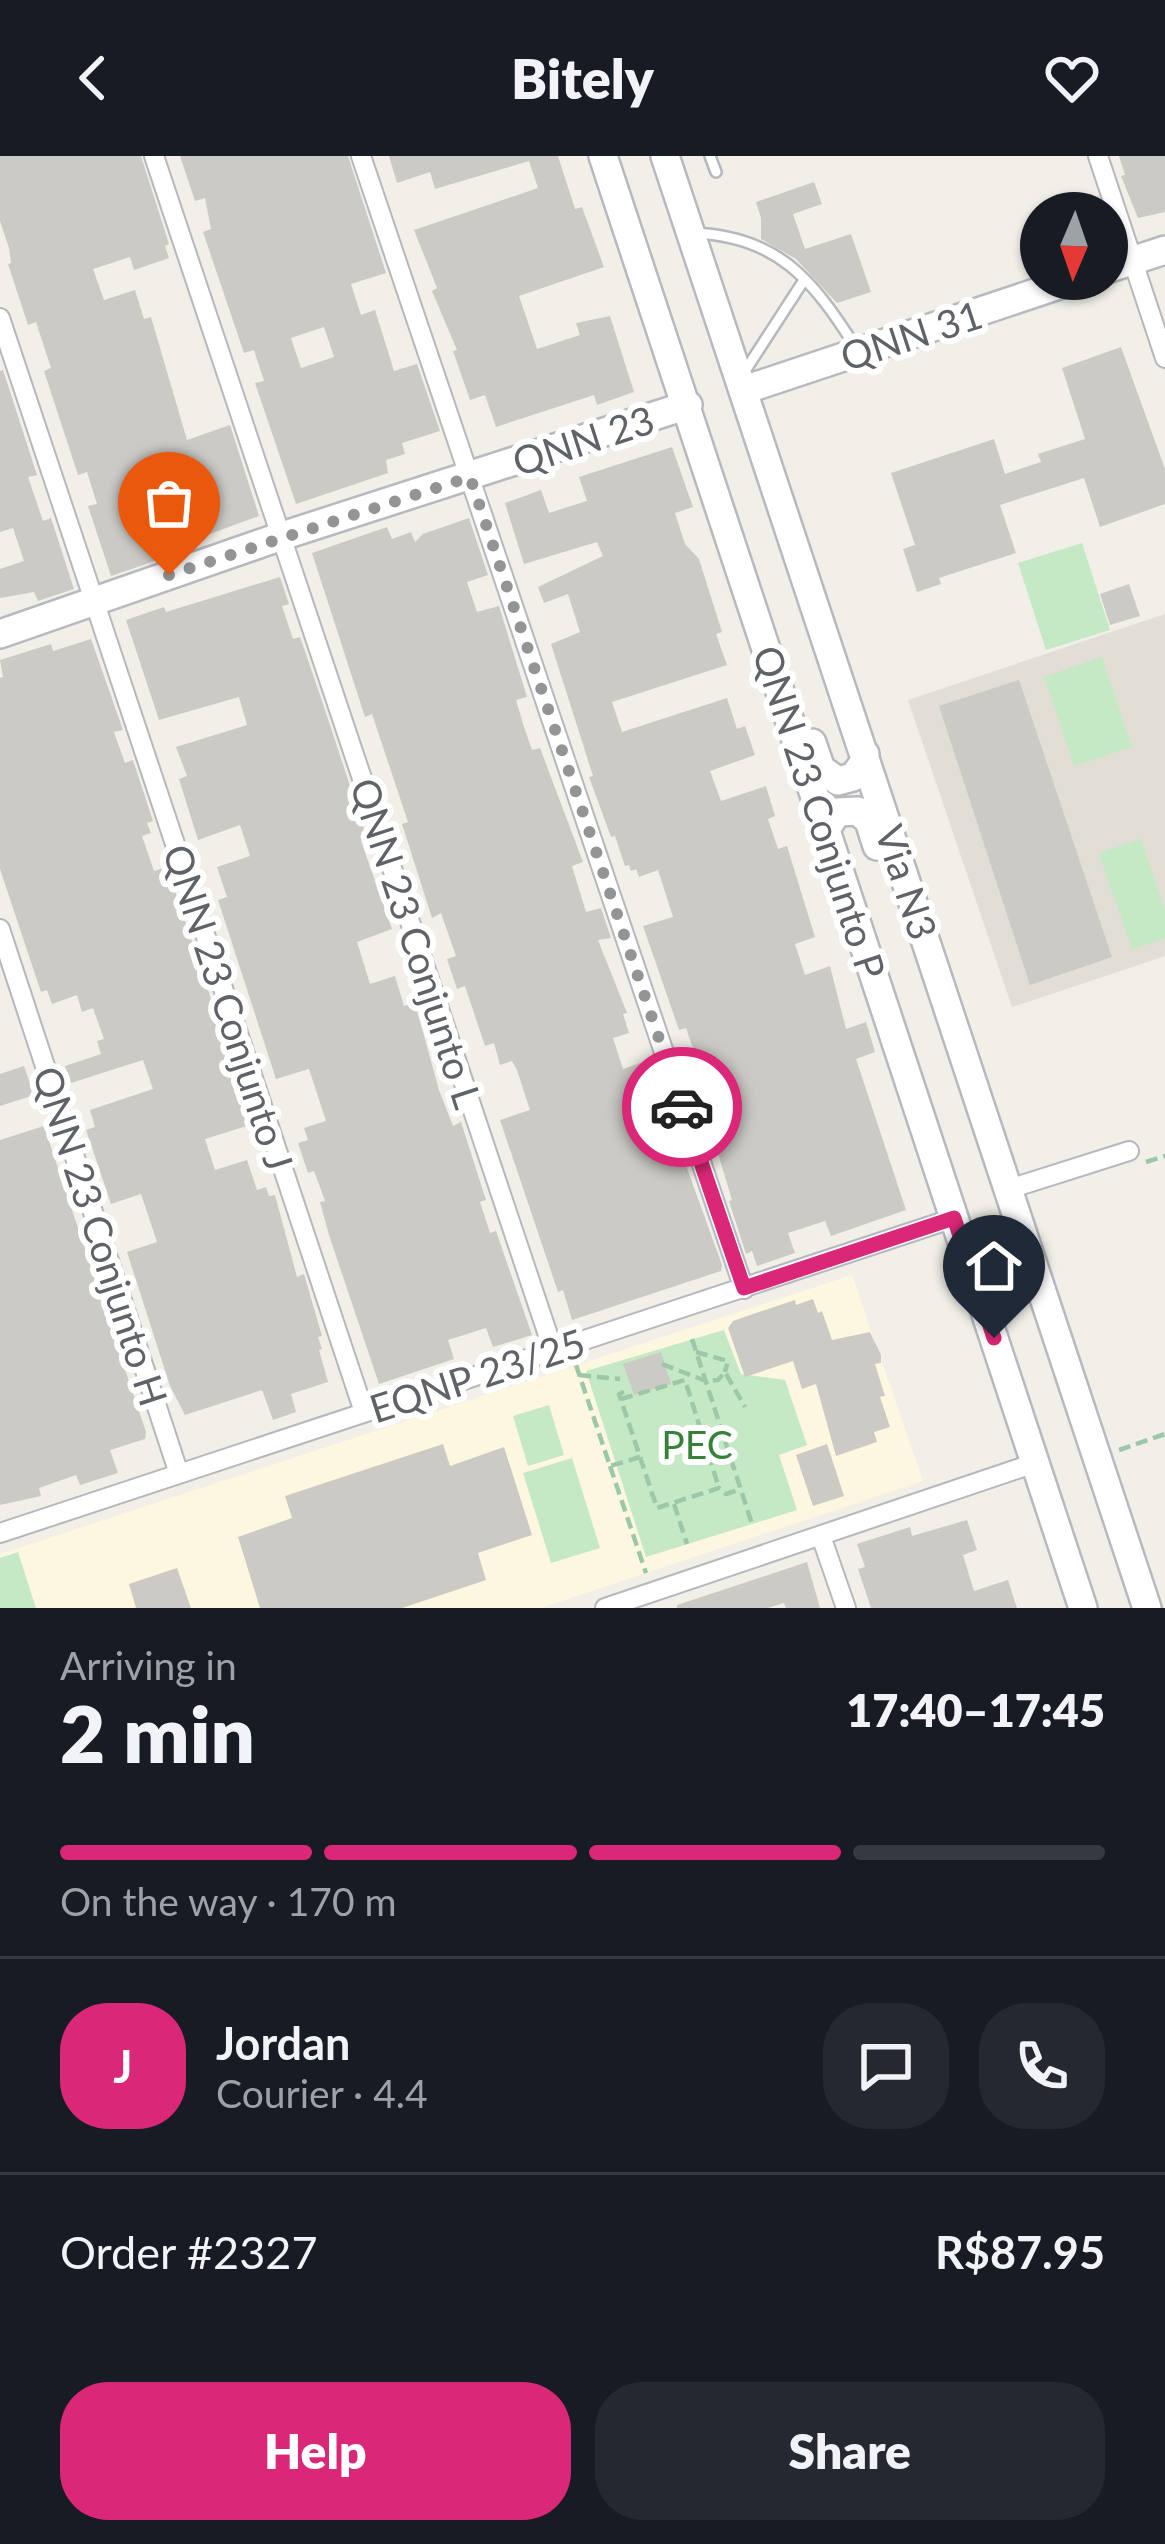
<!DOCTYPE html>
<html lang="en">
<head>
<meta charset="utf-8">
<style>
  :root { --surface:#171b24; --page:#242831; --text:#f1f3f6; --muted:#9ea1a6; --line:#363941; --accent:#db2777 }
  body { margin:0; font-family:Lato,sans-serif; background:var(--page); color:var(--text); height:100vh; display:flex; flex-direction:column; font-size:45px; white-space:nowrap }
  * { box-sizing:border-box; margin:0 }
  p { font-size:39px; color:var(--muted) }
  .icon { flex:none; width:66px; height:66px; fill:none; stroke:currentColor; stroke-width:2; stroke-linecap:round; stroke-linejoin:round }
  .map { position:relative; height:1452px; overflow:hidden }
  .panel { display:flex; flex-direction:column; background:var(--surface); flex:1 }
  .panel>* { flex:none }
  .needle { width:78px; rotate:182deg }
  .controls { position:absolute; left:1020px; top:36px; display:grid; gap:24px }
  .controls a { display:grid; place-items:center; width:108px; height:108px; border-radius:50%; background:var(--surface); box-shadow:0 3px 9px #0004; font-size:60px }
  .pin { position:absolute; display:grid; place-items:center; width:102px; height:102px; color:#fff; margin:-123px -51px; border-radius:50% 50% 50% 0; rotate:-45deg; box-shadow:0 0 12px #0007 }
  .pin .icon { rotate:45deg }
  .courier { position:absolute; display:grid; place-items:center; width:120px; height:120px; margin:-60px; border:9px solid #db2777; border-radius:50%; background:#fff; color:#222; box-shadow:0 3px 15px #0007 }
  .overview em { font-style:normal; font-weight:800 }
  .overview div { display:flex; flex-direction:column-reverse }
  .overview { display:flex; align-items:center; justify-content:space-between; height:204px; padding:0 60px }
  h1 { font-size:78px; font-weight:800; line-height:90px }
  .bar { display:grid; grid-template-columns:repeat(4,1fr); gap:18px 12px; align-content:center; height:144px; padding:0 60px }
  .bar i { height:15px; border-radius:9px; background:var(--line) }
  .bar .on { background:var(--accent) }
  .bar p { grid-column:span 4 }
  .line { display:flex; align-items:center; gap:30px; padding:0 60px; border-top:3px solid var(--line) }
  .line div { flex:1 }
  .round { display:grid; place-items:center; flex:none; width:126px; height:126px; border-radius:48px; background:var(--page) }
  .cta { display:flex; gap:24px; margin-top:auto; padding:24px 60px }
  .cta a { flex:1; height:138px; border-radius:48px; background:var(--accent); color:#fff; font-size:48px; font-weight:800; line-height:138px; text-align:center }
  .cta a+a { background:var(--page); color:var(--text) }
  header { display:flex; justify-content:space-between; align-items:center; height:156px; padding:0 60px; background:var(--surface); font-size:54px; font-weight:800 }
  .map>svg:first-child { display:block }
  .commercial { fill:#fef7e0 }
  .education { fill:#e1ded6 }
  .green { fill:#c5e8c5 }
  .building { fill:#cccac5; fill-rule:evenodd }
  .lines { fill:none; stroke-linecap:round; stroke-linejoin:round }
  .lane-casing { stroke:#b5b8bc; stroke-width:14 }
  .street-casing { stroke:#b5b8bc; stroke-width:22 }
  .secondary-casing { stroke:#b6babf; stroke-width:32 }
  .path { stroke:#9cc7a9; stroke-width:4.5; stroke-dasharray:12 6; stroke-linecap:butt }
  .lane { stroke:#fff; stroke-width:9 }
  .street { stroke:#fff; stroke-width:18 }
  .secondary { stroke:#fff; stroke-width:27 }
  .done { stroke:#929495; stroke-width:12; stroke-dasharray:0 21.6 }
  .route { stroke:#db2777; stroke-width:15 }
  .labels { text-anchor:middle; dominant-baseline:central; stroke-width:12; stroke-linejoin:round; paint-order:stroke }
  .street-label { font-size:39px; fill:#5f6368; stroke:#fff }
  .park-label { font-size:39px; fill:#348238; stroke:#fff }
</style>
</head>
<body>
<header><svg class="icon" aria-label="back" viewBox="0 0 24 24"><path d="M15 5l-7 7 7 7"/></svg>Bitely<svg class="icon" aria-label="heart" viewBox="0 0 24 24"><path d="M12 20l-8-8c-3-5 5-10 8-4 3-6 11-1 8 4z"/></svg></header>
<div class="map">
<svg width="1165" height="1452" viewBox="0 0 1165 1452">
  <rect width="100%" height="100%" fill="#f1efe8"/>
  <path class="commercial" d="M 852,1119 L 923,1325 L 541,1452 L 0,1452 L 0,1398 Z"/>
  <path class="education" d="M 1165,458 L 1165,800 L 1012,851 L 908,544 Z"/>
  <path class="green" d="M 1082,387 L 1110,474 L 1046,494 L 1018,407 Z
    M 1102,501 L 1132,591 L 1074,610 L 1044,521 Z
    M 1141,683 L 1165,754 L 1165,782 L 1132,793 L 1099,697 Z
    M 724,1174 L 741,1218 L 785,1224 L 807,1289 L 779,1299 L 797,1354 L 646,1401 L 586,1215 Z
    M 549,1249 L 564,1299 L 528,1310 L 513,1260 Z
    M 572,1302 L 600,1392 L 551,1407 L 523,1317 Z
    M 18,1396 L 36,1452 L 0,1452 L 0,1402 Z"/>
  <path class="building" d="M 0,0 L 141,0 L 169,88 L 165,90 L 169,102 L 134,114 L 130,101 L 93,113 L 104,144 L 135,134 L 144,163 L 151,161 L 187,284 L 230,269 L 259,360 L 183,388 L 184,392 L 158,404 L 111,420 L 88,350 L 97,348 L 87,316 L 78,319 L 44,215 L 51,212 L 36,166 L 28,169 L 8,108 L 11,107 L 9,92 L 0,65 Z
    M 180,0 L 348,0 L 386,117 L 351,128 L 361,159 L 375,154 L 394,215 L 417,208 L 440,275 L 402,287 L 405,298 L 386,304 L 388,317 L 296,348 L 255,227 L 264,225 L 254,194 L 244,197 L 203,76 L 211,73 L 205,42 L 195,45 ZM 324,171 L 334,201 L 301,212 L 291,182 Z
    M 389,0 L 558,0 L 575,53 L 582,51 L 604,111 L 519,140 L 537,193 L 580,179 L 576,167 L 610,160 L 634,236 L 597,249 L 594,239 L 496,271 L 485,239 L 470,244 L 453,195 L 457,194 L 432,135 L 437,132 L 414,74 L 538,32 L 529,5 L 435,33 L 430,16 L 397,27 Z
    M 1119,0 L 1165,0 L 1165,56 L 1138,62 L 1121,20 L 1125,19 Z
    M 814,26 L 822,48 L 793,58 L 805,93 L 851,78 L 871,136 L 837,147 L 796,103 L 761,83 L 761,62 L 756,46 Z
    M 1121,191 L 1165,313 L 1165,348 L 1100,371 L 1084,322 L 1000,349 L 1016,397 L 939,422 L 941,428 L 917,436 L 903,393 L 915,389 L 891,317 L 994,283 L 1005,318 L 1041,306 L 1038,298 L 1085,283 L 1062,212 Z
    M 3,214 L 37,319 L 28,321 L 43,365 L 51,362 L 74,433 L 38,445 L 34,436 L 0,442 L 0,413 L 24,405 L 13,372 L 0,376 L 0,215 Z
    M 672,291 L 693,351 L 675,357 L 685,388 L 699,403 L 722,476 L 716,478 L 727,509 L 612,546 L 622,576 L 727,542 L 737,573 L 745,570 L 755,599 L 710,615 L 721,645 L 766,630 L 775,660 L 768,663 L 778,693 L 787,690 L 815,781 L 795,788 L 805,819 L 830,810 L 846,873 L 866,866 L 875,896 L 856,903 L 906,1054 L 831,1080 L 825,1065 L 788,1077 L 795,1097 L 757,1110 L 752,1095 L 746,1098 L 729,1045 L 732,1044 L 714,984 L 717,982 L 700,928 L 698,921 L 702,920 L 696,901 L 686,872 L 679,874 L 643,770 L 673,761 L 658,714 L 639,721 L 636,713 L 631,715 L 629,709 L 625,710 L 615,680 L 611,681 L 589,621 L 593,620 L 551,488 L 580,476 L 568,438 L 544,447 L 538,431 L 603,400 L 597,386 L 524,408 L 505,347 L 541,334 L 549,357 L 587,345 L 579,321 Z
    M 469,362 L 488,419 L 467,426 L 477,456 L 499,450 L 527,541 L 516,544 L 524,571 L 532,594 L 540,592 L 583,706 L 572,710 L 586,756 L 601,752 L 611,782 L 598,784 L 627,857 L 623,858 L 629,877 L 613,882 L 623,913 L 646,905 L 654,921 L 722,1109 L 721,1115 L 572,1164 L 563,1134 L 558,1136 L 500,964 L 530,954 L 517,914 L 512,905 L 500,909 L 494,887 L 485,890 L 465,830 L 457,833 L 447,803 L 456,800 L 441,757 L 432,762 L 402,668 L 408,666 L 372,558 L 365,561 L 312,397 L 387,371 L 392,383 L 411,376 L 415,386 L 423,378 Z
    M 280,421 L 289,448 L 282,450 L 293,483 L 300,481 L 321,542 L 361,663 L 367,683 L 361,685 L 392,773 L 357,786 L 370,828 L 395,820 L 404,850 L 415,847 L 439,934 L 453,970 L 461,966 L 486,1044 L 480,1046 L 490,1077 L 496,1075 L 532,1179 L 493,1191 L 486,1172 L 448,1184 L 454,1203 L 379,1228 L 329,1079 L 320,1046 L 325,1045 L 314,1015 L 308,1017 L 298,987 L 308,984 L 304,972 L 326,965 L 309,913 L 276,923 L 218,744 L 227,741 L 217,711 L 250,700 L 240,669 L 198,684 L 179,623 L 187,620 L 176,591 L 247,569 L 239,541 L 159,564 L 126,464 L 164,451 L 166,456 Z
    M 1129,428 L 1140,460 L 1110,469 L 1100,438 Z
    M 91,483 L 123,574 L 114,576 L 125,607 L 133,604 L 153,665 L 147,667 L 151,677 L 142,680 L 154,715 L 167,711 L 253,968 L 205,983 L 215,1014 L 247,1004 L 257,1034 L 266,1031 L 269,1040 L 275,1039 L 297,1121 L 304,1118 L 322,1180 L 318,1181 L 322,1193 L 319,1194 L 328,1226 L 291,1238 L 296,1256 L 273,1264 L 262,1234 L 185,1259 L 170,1230 L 127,1096 L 157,1086 L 141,1038 L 111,1048 L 86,974 L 95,971 L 90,954 L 153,933 L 143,904 L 71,927 L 65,910 L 101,898 L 97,885 L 104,883 L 93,852 L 82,856 L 77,839 L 52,848 L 47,834 L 41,836 L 0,713 L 0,522 L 3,521 L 0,504 L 51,488 L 53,495 Z
    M 1019,524 L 1112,801 L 1030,829 L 939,550 Z
    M 24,910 L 34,939 L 0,950 L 0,918 Z
    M 44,970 L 146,1276 L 145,1283 L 110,1294 L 118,1317 L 80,1329 L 76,1319 L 39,1332 L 41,1340 L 0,1349 L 0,984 Z
    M 813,1143 L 818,1157 L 822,1155 L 832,1184 L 870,1176 L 881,1199 L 881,1207 L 875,1208 L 885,1240 L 880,1241 L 890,1271 L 874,1276 L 877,1286 L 836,1300 L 816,1228 L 802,1233 L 793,1205 L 745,1221 L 728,1172 L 733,1165 L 750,1159 L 795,1144 L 796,1149 Z
    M 661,1196 L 671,1228 L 634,1239 L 623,1208 Z
    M 443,1288 L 450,1310 L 504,1291 L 532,1379 L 478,1397 L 486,1424 L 402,1452 L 260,1452 L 238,1381 L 292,1362 L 285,1340 Z
    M 827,1288 L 844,1340 L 813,1350 L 796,1299 Z
    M 967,1364 L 977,1394 L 963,1399 L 974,1435 L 1008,1424 L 1017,1452 L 871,1452 L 858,1413 L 865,1411 L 857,1388 L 910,1371 L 912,1380 Z
    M 807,1406 L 820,1452 L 786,1452 L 784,1447 L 768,1452 L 677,1452 L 677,1449 Z
    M 177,1412 L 191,1452 L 136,1452 L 129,1428 Z"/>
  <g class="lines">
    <defs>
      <path id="lane" d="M 710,0 L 716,16
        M 693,77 C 778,80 813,124 856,192
        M 745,215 L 804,124"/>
      <path id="street" d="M 154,0 L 553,1194
        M 361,0 L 744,1133
        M 1098,0 L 1165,202
        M 0,162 L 364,1256
        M 0,773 L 179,1318
        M 1009,1033 L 1129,995
        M 0,1377 L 954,1062
        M 821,1380 L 846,1452
        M 605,1452 L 1035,1307"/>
      <path id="secondary" d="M 603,0 L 1083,1452
        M 665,0 L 1147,1452
        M 1107,113 L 1165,94
        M 744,234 L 1077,123
        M 0,478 L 282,380 L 688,249
        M 812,587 L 821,613 L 838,625 L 853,621 L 863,608 L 865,598
        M 825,675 L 837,656 L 858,655 L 869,665 L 877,690"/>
    </defs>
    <use href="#lane" class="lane-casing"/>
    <use href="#street" class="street-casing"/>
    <use href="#secondary" class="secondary-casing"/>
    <path class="path" d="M 1146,1006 L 1165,1000
      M 692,1183 L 752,1368
      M 696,1196 L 728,1205 L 725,1216
      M 662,1208 L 706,1225 L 718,1224 L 725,1216 L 745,1251
      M 576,1209 L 610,1310 L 640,1301
      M 579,1219 L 620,1223
      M 624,1236 L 619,1238 L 657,1352 L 719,1332 L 726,1338 L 741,1333
      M 621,1243 L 685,1224 L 719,1332
      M 1119,1294 L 1165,1278
      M 610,1310 L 646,1417
      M 674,1348 L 687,1388"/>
    <use href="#lane" class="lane"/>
    <use href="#street" class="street"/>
    <use href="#secondary" class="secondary"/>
  </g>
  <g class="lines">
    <path class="done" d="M 169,419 L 470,321 L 682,951"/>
    <path class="route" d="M 682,951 L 744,1132 L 954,1062 L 994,1182"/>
  </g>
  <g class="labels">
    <g class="street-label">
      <text transform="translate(911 179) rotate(-18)">QNN 31</text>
      <text transform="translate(583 284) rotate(-18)">QNN 23</text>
      <text transform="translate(820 656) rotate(72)">QNN 23 Conjunto P</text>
      <text transform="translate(907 726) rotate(72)">Via N3</text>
      <text transform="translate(417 787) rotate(72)">QNN 23 Conjunto L</text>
      <text transform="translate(229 851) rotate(72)">QNN 23 Conjunto J</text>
      <text transform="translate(101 1080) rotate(72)">QNN 23 Conjunto H</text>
      <text transform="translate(477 1219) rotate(-18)">EQNP 23/25</text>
    </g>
    <g class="park-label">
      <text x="697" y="1288">PEC</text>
    </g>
  </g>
</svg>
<div class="controls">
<a><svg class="needle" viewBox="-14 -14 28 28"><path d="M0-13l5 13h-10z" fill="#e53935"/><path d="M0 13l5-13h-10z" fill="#9ea1a6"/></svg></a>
</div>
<div class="pin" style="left:169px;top:419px;background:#ea580c"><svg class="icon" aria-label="bag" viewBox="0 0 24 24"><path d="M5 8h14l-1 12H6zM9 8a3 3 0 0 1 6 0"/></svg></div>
<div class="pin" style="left:994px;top:1182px;background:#1f2937"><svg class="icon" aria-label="home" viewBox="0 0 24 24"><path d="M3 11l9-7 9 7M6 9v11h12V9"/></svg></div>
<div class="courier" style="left:682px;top:951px"><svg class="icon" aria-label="car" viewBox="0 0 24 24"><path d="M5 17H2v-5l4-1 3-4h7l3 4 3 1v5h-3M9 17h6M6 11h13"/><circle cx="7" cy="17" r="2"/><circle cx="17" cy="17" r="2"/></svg></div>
</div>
<section class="panel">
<div class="overview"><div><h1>2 min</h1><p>Arriving in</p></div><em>17:40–17:45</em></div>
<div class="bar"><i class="on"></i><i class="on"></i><i class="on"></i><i></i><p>On the way · 170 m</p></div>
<div class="line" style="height:216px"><b class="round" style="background:var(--accent);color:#fff">J</b><div><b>Jordan</b><p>Courier · 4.4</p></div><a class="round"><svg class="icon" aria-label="chat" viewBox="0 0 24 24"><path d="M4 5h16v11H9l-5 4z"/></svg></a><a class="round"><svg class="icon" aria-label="phone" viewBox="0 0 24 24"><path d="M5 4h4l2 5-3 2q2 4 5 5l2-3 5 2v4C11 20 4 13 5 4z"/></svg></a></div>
<div class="line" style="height:156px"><div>Order #2327</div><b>R$87.95</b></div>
<div class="cta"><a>Help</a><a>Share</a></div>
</section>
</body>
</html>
